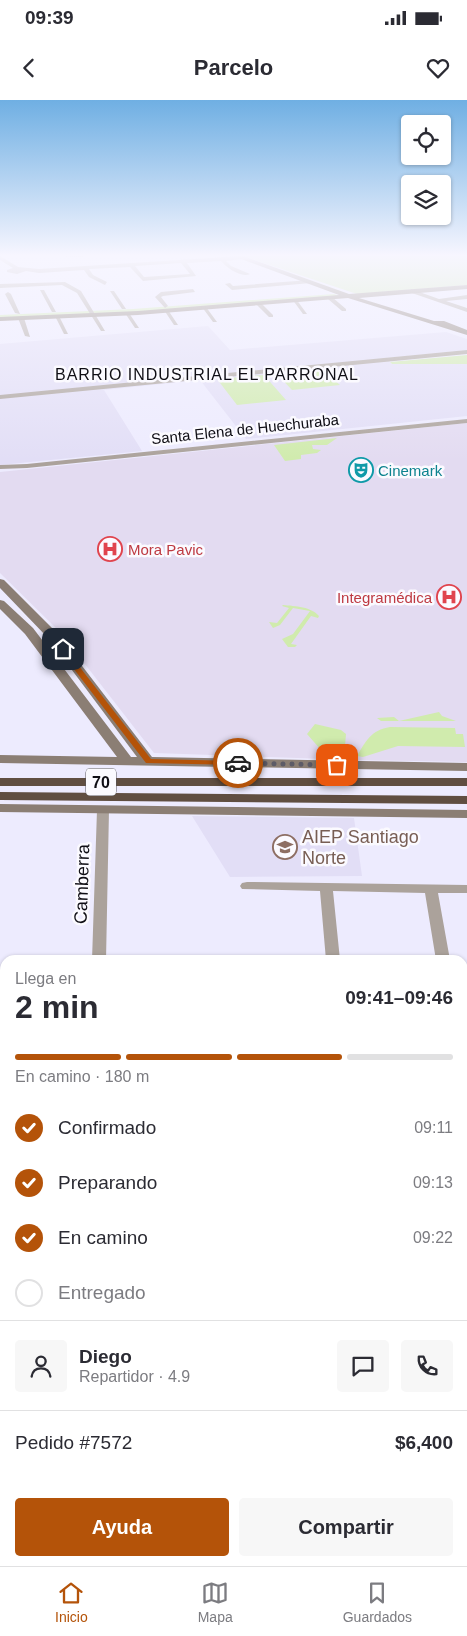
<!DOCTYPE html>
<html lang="es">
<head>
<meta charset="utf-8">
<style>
  :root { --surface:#fff; --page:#f7f7f7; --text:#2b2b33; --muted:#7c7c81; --line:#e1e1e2; --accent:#b45309 }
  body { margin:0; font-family:Helvetica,sans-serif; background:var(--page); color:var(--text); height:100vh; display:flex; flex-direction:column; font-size:19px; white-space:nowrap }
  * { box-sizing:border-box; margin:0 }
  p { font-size:16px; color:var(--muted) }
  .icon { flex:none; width:28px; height:28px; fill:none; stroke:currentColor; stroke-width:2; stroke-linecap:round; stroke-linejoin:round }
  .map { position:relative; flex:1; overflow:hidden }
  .panel { position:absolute; left:0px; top:855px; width:468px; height:611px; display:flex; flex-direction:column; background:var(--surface); border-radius:15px 15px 0 0; box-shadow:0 1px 4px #0004 }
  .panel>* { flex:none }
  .fabs { position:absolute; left:401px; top:15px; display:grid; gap:10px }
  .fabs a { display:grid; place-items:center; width:50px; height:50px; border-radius:5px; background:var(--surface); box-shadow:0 1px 4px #0004; font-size:25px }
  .pin { position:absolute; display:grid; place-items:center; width:42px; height:42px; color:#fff; margin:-21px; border-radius:10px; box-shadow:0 2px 8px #0006 }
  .courier { position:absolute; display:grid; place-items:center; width:50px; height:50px; margin:-25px; border:4px solid #b45309; border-radius:50%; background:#fff; color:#222; box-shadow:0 1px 6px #0007 }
  .summary em { font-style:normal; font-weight:800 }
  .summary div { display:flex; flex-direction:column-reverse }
  .summary { display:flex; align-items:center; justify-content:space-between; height:85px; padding:0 15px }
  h1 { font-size:32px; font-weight:800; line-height:38px }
  .bar { display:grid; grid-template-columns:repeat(4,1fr); gap:8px 5px; align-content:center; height:60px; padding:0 15px }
  .bar i { height:6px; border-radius:4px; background:var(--line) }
  .bar .active { background:var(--accent) }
  .bar p { grid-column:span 4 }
  .line { display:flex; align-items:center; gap:12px; padding:0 15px; border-top:1px solid var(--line) }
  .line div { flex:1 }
  .round { display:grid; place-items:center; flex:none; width:52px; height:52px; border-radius:5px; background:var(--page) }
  ol { padding:0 15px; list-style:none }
  li { display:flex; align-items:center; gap:15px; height:55px }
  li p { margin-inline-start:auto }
  li .icon { padding:5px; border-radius:50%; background:var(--accent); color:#fff; stroke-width:4 }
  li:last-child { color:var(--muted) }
  li i { width:28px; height:28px; border:2px solid var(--line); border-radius:50% }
  .primary-button { display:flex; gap:10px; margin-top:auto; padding:10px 15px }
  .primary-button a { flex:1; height:58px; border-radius:5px; background:var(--accent); color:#fff; font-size:20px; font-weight:800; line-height:58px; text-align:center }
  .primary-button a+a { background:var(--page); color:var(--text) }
  .status { display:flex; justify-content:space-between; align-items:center; height:35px; padding:0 25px; background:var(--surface); direction:ltr }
  .status svg { height:14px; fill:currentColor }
  header { display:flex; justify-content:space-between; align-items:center; height:65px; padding:0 15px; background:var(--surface); font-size:22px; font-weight:800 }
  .menu { display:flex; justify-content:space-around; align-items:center; height:70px; border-top:1px solid var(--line); background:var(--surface); font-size:14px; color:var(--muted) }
  .menu a { display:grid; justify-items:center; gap:2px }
  .menu .active { color:var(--accent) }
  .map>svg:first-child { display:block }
  .commercial { fill:#e3dbf1 }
  .built { fill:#e2def6 }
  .medical { fill:#eddef0 }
  .green { fill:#d0ebad }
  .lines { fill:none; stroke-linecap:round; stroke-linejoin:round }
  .street { fill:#aba29b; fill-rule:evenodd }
  .secondary { fill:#8b7e74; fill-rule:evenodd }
  .highway { fill:#604e41; fill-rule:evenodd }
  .route { fill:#b45309 }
  .done { stroke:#5d5b67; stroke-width:5; stroke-dasharray:0 9 }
  .labels { text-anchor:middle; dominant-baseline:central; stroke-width:5; stroke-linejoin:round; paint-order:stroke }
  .far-street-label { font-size:15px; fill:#0f0e15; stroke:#fbfaff }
  .far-culture-label { font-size:15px; fill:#0d838f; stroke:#fbfaff; text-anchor:start }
  .far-health-label { font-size:15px; fill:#be3a42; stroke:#fbfaff; text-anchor:start }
  .far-neighbourhood-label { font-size:16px; letter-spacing:1px; fill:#0f0e15; stroke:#fbfaff }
  .shield { fill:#fbfaff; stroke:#56555b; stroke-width:1 }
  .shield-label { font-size:16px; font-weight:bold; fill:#0f0e15 }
  .education-label { font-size:18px; fill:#785e54; stroke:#fbfaff; text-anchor:start }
  .street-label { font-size:18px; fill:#0f0e15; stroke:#fbfaff }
</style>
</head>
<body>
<div class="status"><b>09:39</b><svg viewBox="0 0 49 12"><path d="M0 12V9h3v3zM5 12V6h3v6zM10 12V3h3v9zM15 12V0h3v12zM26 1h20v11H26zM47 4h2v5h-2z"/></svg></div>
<header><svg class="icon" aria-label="back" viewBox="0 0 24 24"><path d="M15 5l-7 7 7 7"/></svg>Parcelo<svg class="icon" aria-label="heart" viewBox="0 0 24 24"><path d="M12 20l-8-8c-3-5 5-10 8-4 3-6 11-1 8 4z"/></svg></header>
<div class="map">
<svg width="467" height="1466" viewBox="0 0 467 1466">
  <rect width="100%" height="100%" fill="#edebfe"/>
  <path class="commercial" d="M 467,323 L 467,662 L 354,660 L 154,653 L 60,532 L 0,473 L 0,372 Z"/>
  <path class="built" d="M 208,226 L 230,250 L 446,232 L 467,239 L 467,250 L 386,258 L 392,264 L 467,264 L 467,316 L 246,339 L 200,280 L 104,290 L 142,351 L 0,365 L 0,244 Z
    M 192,716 L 354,718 L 362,776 L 230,777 Z"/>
  <path class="medical" d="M 5,1285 L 5,1461 L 45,1461 L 45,1466 L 0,1466 L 0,1286 Z"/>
  <path class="green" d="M 240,155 L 467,155 L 467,185 L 357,194 Z
    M 334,194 L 343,197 L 140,212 L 0,218 L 0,215 L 133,209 Z
    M 467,255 L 467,264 L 392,264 L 390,262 Z
    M 322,269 L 340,285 L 292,290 L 276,273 Z
    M 264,275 L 286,300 L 237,305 L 217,279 Z
    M 337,338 L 327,345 L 312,345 L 313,349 L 321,350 L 317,353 L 301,355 L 301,359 L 285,361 L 274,345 Z
    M 283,505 C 295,506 312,507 319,516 L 318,518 L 311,516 L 291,544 L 297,545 L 295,547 L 288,547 L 282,539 L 293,534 L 310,511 L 293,508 L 280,525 L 273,528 L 269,522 L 277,523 L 289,508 L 282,506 Z
    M 439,612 L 442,616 L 456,621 L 381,621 L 377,618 L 394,617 L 399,621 Z
    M 315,624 L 341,630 L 346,634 L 345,646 L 335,657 L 319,656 L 321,650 L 307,634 Z
    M 390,627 L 455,628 L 456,634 L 463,634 L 465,647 L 398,646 L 363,657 L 357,656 C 366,641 371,630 390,627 Z"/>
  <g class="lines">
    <path class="street" d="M 45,155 L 84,155 L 82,157 Z
      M 0,156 L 18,167 L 39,169 L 241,156 L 243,159 L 226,161 L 231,166 L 250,174 C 241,178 227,168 221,161 L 187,163 L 196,176 L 143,181 L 130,167 L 89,169 L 93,175 L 107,182 L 105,185 L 89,177 L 84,170 L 39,173 L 26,171 L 17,174 L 7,172 L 7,170 L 13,168 L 0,160 ZM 181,163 L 190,174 L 144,177 L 135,166 Z
      M 309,180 L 311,183 L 232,190 L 225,184 L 230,183 L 233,186 Z
      M 65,182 L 81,191 L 105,231 L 101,231 L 77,193 L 62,185 L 0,188 L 0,184 Z
      M 193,189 L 195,192 L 163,196 L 161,197 L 168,206 L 165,208 L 155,197 L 161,192 Z
      M 411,189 L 439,199 L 467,195 L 467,199 L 446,201 L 467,208 L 467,212 L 409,192 Z
      M 40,190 L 44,190 L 56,212 L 52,212 Z
      M 110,191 L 114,191 L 126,209 L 122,209 Z
      M 8,192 L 11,194 L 20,214 L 15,213 L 5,194 Z
      M 328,197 L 332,197 L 346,209 L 346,211 L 342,211 L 328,199 Z
      M 292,199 L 296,199 L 307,214 L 303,214 Z
      M 256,202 L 260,202 L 273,215 L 273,217 L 269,217 L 256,204 Z
      M 202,207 L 206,207 L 217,222 L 213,222 Z
      M 164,210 L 168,210 L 178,225 L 174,225 Z
      M 125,213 L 129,213 L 139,228 L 135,228 Z
      M 21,216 L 24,218 L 30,237 L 25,236 L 18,218 Z
      M 55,216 L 59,216 L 68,234 L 64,234 Z
      M 467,250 L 467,254 L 0,299 L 0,295 Z
      M 467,319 L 467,323 L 27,368 L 0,369 L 0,365 L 27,364 Z
      M 103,706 L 109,710 L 106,860 L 92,860 L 97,710 Z
      M 247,782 L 467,785 L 467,793 L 438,793 L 450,860 L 436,860 L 425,793 L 333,791 L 340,860 L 326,860 L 320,791 L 242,789 L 240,786 L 242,783 Z
      M 462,974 L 467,976 L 467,1006 L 462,1005 Z
      M 5,1269 L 5,1287 L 0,1288 L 0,1270 Z
      M 462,1270 L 467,1270 L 467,1288 L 462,1288 Z
      M 47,1461 L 69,1461 L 68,1466 L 46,1466 Z
      M 219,1461 L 241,1461 L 241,1466 L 219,1466 Z
      M 391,1461 L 413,1461 L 414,1466 L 392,1466 Z"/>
    <path class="secondary" d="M 230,155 L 240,155 L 349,194 L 467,185 L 467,189 L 359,198 L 434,221 L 444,221 L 467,230 L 467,235 L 348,198 L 138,215 L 0,221 L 0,217 L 138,211 L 339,195 Z
      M 0,479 L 4,480 L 56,532 L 152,657 L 467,663 L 467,671 L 0,663 L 0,655 L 117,657 L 25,534 L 0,509 L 0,500 L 4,501 L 33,528 L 131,657 L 137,657 L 48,538 L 0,488 Z
      M 0,704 L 467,710 L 467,718 L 0,712 Z
      M 5,910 L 5,922 L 0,923 L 0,911 Z
      M 462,947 L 467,948 L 467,962 L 462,961 Z"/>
    <path class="highway" d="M 0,678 L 467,678 L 467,686 L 0,686 Z
      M 0,692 L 467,696 L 467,704 L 0,700 Z"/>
  </g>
  <linearGradient id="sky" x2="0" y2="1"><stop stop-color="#6fafe3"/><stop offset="0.43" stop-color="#f7f6ff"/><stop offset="1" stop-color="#f7f6ff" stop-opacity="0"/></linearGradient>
  <rect width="467" height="361" fill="url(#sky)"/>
  <path class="route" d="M 60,548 L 65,548 L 151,659 L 238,661 L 242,663 L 238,665 L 146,663 L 60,551 Z"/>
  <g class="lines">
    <path class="done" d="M 238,663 L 337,665"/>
  </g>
  <defs>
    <symbol id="theatre-ring" viewBox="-11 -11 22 22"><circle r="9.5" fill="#fbfaff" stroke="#0f9aa8" stroke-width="1.5"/><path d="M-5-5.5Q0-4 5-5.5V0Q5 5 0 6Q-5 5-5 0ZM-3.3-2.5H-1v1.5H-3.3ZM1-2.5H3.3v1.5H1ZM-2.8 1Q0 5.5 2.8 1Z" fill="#0f9aa8"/></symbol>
    <symbol id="hospital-ring" viewBox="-11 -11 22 22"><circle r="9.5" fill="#fbfaff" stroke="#e0444e" stroke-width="1.5"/><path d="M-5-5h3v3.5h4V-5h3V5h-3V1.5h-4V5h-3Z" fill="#e0444e"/></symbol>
    <symbol id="university-ring" viewBox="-11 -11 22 22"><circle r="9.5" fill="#fbfaff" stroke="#8d6e63" stroke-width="1.5"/><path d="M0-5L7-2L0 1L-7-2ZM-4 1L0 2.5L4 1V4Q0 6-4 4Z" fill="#8d6e63"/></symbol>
  </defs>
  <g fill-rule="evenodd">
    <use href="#theatre-ring" x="347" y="356" width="28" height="28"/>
    <use href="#hospital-ring" x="96" y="435" width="28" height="28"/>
    <use href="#hospital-ring" x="435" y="483" width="28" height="28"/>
    <use href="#university-ring" x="271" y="733" width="28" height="28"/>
  </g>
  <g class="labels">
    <g class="far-street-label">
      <text transform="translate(245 329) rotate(-6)">Santa Elena de Huechuraba</text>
    </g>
    <g class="far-culture-label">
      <text x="378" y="370">Cinemark</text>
    </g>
    <g class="far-health-label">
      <text x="128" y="449">Mora Pavic</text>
      <text x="432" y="497" text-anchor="end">Integramédica</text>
    </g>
    <g class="far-neighbourhood-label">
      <text x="207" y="274">BARRIO INDUSTRIAL EL PARRONAL</text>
    </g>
    <rect class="shield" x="86" y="668.5" width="30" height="27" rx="4"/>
    <g class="shield-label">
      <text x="101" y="682">70</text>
    </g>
    <g class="education-label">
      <text x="302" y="737">AIEP Santiago<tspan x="302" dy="21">Norte</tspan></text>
    </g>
    <g class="street-label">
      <text transform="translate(82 784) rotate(-88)">Camberra</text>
    </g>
  </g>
</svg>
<div class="fabs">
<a><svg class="icon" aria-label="locate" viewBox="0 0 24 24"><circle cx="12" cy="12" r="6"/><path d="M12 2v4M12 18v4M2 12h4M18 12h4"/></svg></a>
<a><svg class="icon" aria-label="layers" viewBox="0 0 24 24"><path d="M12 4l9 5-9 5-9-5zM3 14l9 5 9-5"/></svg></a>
</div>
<div class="pin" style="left:337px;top:665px;background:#ea580c"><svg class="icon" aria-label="bag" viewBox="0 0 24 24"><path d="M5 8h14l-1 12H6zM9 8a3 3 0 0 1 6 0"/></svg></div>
<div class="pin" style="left:63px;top:549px;background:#1f2937"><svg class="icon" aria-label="home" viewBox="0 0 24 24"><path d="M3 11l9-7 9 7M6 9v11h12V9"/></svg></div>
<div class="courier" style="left:238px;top:663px"><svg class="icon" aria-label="car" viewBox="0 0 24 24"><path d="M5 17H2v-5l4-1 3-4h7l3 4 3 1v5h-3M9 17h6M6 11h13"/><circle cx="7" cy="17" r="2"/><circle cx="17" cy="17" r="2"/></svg></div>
<section class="panel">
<div class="summary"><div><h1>2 min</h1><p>Llega en</p></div><em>09:41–09:46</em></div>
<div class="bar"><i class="active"></i><i class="active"></i><i class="active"></i><i></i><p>En camino · 180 m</p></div>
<ol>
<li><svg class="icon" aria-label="check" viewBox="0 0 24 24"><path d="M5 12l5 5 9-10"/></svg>Confirmado<p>09:11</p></li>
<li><svg class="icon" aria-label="check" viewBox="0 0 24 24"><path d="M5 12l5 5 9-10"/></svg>Preparando<p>09:13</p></li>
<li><svg class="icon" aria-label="check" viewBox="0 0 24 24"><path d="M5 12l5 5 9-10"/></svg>En camino<p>09:22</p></li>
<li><i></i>Entregado</li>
</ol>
<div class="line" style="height:90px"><a class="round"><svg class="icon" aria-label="person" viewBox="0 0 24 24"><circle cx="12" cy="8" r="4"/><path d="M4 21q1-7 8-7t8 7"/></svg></a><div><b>Diego</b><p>Repartidor · 4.9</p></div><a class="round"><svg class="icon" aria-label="chat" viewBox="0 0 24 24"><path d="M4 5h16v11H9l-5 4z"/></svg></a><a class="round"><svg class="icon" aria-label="phone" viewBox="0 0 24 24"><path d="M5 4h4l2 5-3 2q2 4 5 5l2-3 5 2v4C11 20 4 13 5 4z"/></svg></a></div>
<div class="line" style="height:65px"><div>Pedido #7572</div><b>$6,400</b></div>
<div class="primary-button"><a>Ayuda</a><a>Compartir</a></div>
</section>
</div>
<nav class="menu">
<a class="active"><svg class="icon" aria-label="home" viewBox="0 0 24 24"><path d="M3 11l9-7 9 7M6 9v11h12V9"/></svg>Inicio</a>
<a><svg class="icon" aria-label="map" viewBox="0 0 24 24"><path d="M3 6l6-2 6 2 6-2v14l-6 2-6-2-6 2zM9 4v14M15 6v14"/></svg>Mapa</a>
<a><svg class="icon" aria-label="saved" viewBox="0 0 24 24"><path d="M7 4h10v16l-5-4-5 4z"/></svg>Guardados</a>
</nav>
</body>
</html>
